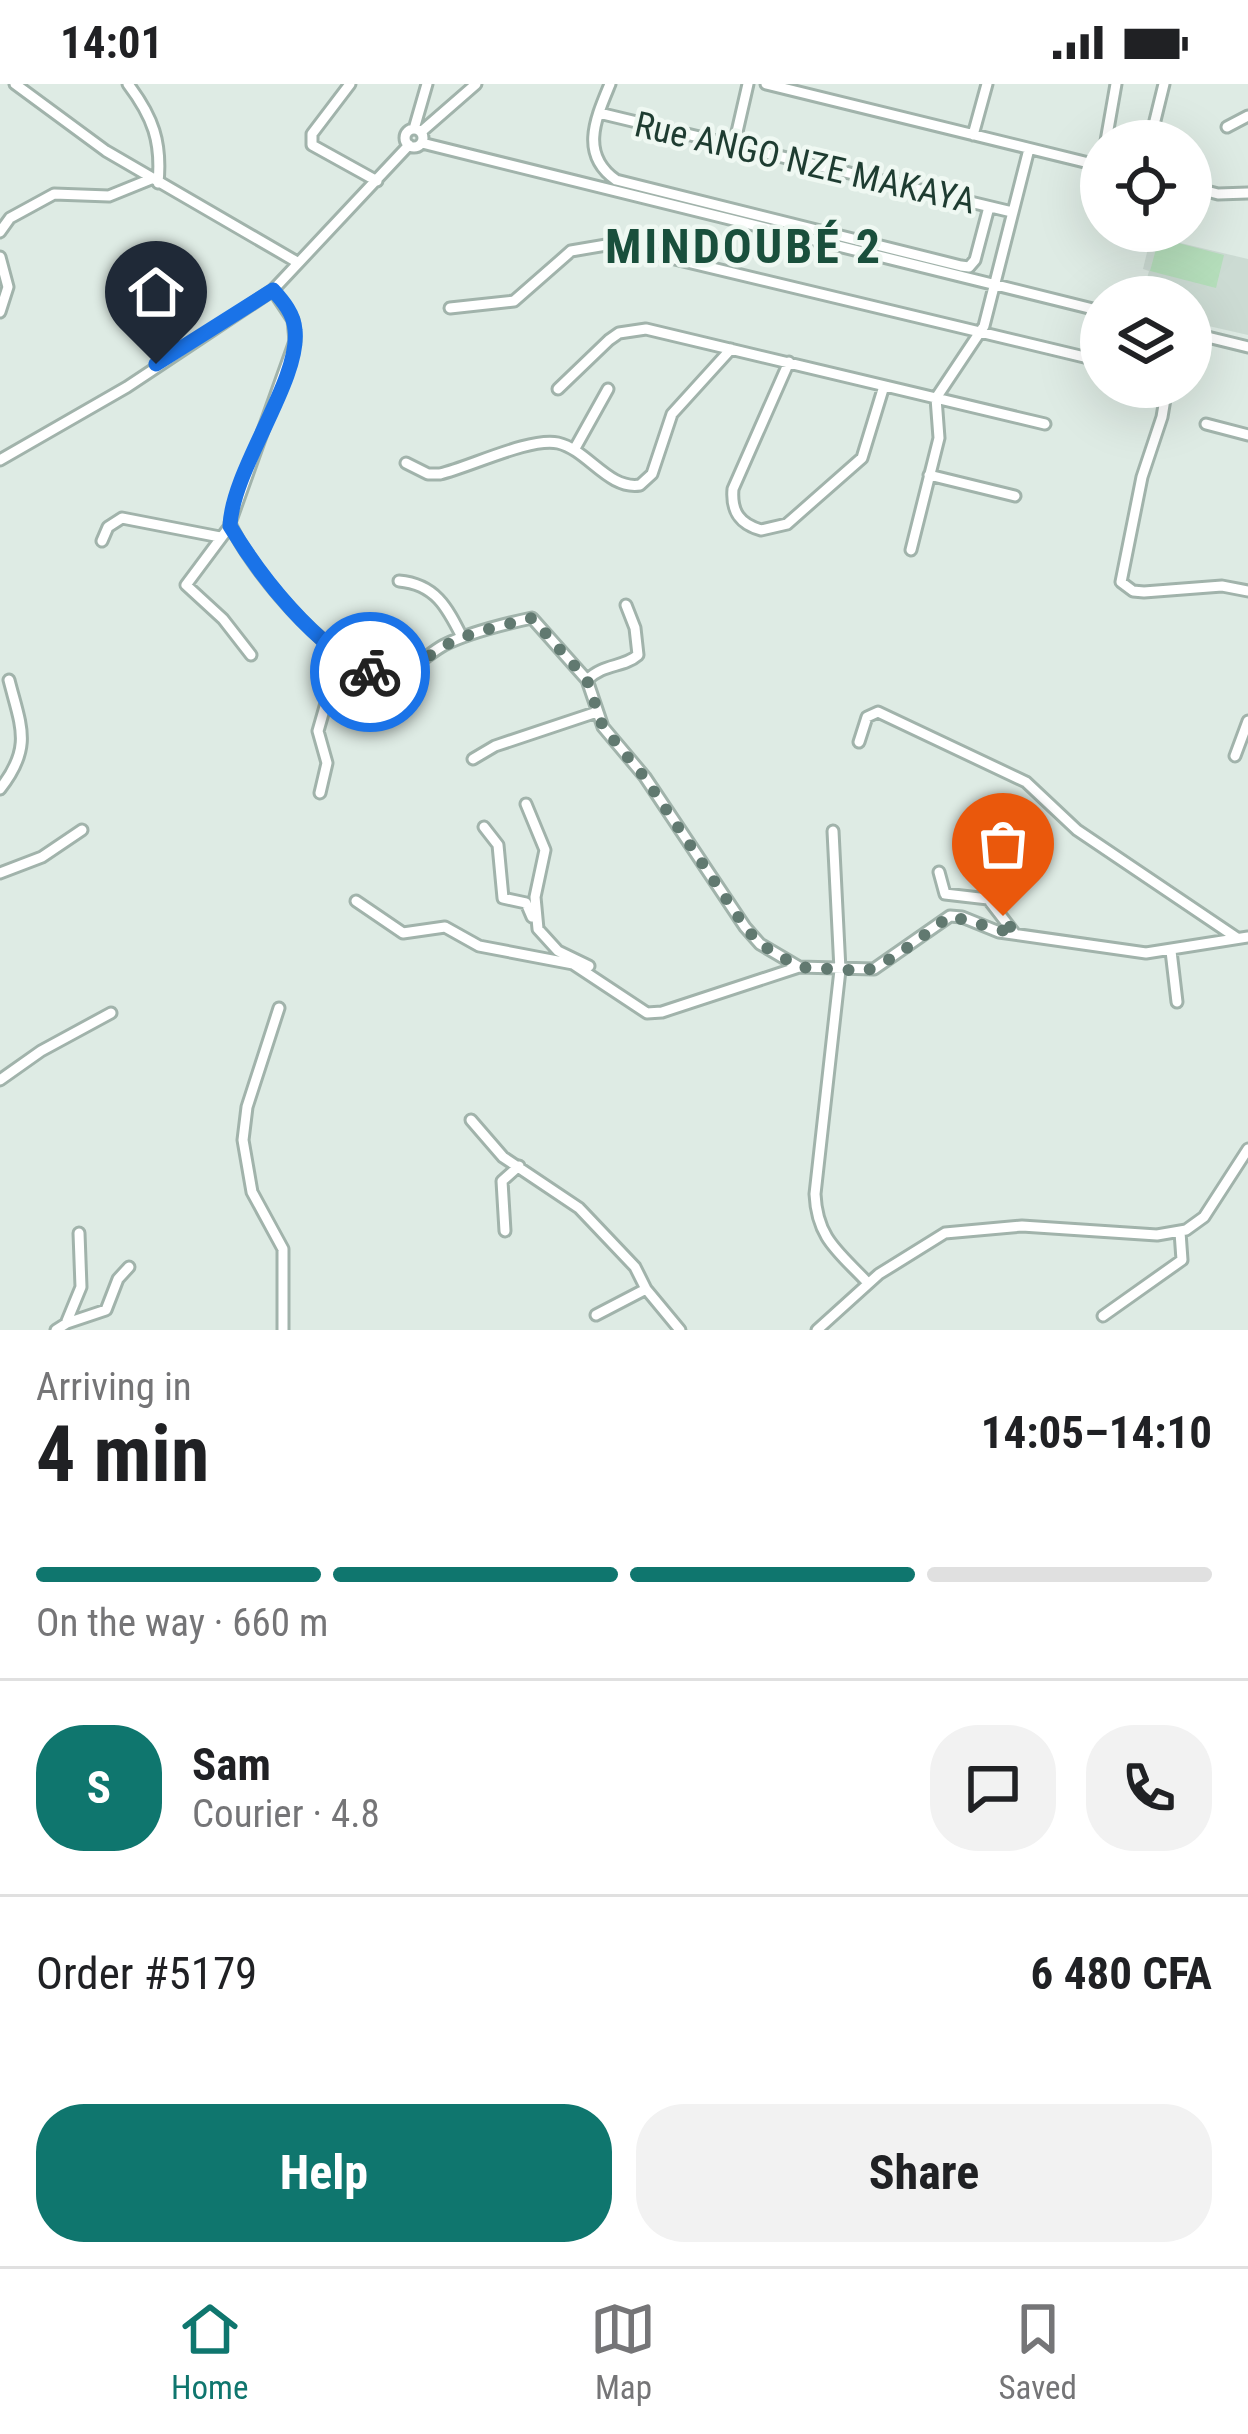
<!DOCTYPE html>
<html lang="en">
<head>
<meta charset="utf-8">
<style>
  :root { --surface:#fff; --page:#f2f2f2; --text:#202124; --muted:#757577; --line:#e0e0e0; --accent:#0f766e }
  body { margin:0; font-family:"Roboto Condensed",sans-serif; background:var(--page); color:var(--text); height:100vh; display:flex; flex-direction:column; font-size:45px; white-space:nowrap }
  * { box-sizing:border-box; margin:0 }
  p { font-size:39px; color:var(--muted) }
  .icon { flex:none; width:66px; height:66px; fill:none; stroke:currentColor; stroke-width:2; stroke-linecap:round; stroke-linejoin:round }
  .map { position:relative; height:1246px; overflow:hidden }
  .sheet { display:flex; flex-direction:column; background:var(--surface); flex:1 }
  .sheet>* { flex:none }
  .buttons { position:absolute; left:1080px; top:36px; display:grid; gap:24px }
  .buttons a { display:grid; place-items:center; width:132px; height:132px; border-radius:50%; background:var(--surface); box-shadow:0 12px 48px #0002; font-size:60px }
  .pin { position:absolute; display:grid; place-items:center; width:102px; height:102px; color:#fff; margin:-123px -51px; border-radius:50% 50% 50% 0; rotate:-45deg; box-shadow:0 0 12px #0007 }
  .pin .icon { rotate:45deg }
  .courier { position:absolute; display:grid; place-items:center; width:120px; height:120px; margin:-60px; border:9px solid #1a73e8; border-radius:50%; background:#fff; color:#222; box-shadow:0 3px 15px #0007 }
  .head em { font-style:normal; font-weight:700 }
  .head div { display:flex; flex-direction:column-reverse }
  .head { display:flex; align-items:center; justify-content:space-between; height:204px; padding:0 36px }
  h1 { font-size:78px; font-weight:700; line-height:90px }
  .bar { display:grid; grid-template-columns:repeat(4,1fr); gap:18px 12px; align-content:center; height:144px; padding:0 36px }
  .bar i { height:15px; border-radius:9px; background:var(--line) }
  .bar .current { background:var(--accent) }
  .bar p { grid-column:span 4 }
  .line { display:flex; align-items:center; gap:30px; padding:0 36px; border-top:3px solid var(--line) }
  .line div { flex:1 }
  .round { display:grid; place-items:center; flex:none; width:126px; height:126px; border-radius:48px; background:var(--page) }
  .primary-button { display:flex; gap:24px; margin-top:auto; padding:24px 36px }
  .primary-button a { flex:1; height:138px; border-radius:48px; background:var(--accent); color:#fff; font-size:48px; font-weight:700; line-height:138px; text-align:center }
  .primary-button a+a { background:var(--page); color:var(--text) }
  .status { display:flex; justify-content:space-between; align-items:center; height:84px; padding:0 60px; background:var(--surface); direction:ltr }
  .status svg { height:33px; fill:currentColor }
  .tabs { display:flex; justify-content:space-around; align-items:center; height:168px; border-top:3px solid var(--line); background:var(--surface); font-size:33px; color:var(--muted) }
  .tabs a { display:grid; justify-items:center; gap:6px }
  .tabs .current { color:var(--accent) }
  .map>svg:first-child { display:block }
  .built { fill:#ccdbd3 }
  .pitch { fill:#b5debb }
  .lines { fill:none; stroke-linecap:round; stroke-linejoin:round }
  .minor-casing { stroke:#a1b3ab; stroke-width:15 }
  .minor { stroke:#fff; stroke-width:9 }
  .done { stroke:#617970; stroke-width:12; stroke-dasharray:0 21.6 }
  .route { stroke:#1a73e8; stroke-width:15 }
  .labels { text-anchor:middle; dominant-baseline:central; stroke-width:9; stroke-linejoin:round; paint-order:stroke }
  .street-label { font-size:36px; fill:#1e3c31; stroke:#eff8f2 }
  .district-label { font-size:48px; font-weight:bold; letter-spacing:3px; fill:#194f3c; stroke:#eff8f2 }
</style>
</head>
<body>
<div class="status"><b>14:01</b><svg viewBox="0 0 49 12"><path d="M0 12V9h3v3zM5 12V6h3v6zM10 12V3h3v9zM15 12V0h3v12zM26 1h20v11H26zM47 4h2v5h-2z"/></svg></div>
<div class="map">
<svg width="1248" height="1246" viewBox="0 0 1248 1246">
  <rect width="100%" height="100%" fill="#deebe4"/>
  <path class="built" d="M 1151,152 L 1248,175 L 1248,251 L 1191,238 L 1191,213 L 1142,213 L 1149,187 L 1143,185 Z"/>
  <path class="pitch" d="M 1159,154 L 1224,171 L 1216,204 L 1150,187 Z"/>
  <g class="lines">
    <defs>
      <path id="minor" d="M 15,0 L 106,67 L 297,178
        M 128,0 C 153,33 162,58 158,99
        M 350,0 L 312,50 L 312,61 L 377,97
        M 610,0 C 596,34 579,70 616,96 L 961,182 L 969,183 L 975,176 L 989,123
        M 766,0 L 1101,82
        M 599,29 L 1012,128
        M 1227,43 L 1248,32
        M405 54a9 9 0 1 1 18 0a9 9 0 1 1-18 0Z
        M 414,45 L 427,0
        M 421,48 L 476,0
        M 973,51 L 987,0
        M 1106,57 L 1116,0
        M 1150,57 L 1164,0
        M 422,59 L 1101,227
        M 734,61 L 748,0
        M 1191,103 L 1218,110 L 1248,109
        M 0,148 L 10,134 L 54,110 L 109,112 L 151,95
        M 0,173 L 8,203 L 0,228
        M 273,206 L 293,236 L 295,257 L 230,439 C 248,483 344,600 396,590 C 415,586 427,570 444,561 C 470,548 504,540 532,534 L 587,596 L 603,643 L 645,693 L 745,843 L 760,860 L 799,883
        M 450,224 L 514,217 L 571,167 L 612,160 L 1101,277
        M 1191,249 L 1248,263
        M 789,278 L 733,405 C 731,428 740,440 761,446 L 787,440 L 862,374 L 884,302
        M 1167,303 L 1162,333 L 1142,393 L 1121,498 L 1133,507 L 1144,508 L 1222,502 L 1248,507
        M 558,305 L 609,256 L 619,249 L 646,245 L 1045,340
        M 1206,340 L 1248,351
        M 574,366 L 608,305
        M 0,376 L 127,303 L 273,206 L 409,61
        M 406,379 L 428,390 L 440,390 C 470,383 530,353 558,359 C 588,366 608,406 640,401 L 652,390 L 672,330 L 731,265
        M 929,391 L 1015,412
        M 230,442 L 186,501 L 223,535 L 251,571
        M 102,457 L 108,443 L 122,434 L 220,453
        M 911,466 L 939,354 L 936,314 L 984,242 L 1029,65
        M 399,497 C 435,500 447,523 462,553
        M 587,596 C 604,579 623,584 638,571 L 635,544 L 626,521
        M 859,658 L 867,633 L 878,628 L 1026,698 L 1077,746 L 1237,854
        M 1235,672 L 1248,637
        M 473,675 L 495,662 L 597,628
        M 0,705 C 33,663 21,643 9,596
        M 320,709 L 327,679 L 318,647 L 340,570
        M 526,720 L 545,766 L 535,813 L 538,845 L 558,867 L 589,882
        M 484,743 L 498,761 L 503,814 L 526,819 L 532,833
        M 833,747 L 840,886 L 815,1110 C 817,1155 839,1168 868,1199
        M 939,788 L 945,810 L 988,815 L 1015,850
        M 0,789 L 42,773 L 82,746
        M 356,817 L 403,849 L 445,843 L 479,862 L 573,880 L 647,929 L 662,928 L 799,883 L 874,885 L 950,832 L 962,833 L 999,848 L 1146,869 L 1248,853
        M 1171,867 L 1177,918
        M 279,924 L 247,1023 L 243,1056 L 252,1108 L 283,1165 L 283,1246
        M 0,996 L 41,967 L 111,929
        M 471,1036 L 503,1073 L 579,1124 L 635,1183 L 646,1205 L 680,1246
        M 505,1147 L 502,1097 L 519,1082
        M 596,1231 L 646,1205
        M 1103,1232 L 1182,1176 L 1180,1148
        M 67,1237 L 81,1203 L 79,1149
        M 56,1246 L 67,1239 L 106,1226 L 118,1195 L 129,1183
        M 817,1246 L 879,1190 L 945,1149 L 1022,1142 L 1157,1151 L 1186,1146 L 1204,1133 L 1248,1065"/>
    </defs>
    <use href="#minor" class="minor-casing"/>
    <use href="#minor" class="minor"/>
  </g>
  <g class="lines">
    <path class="done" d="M 370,588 C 405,598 428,568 458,555 C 481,546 508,540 532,534 L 587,596 L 603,643 L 645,694 L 745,843 L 760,860 L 799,883 L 866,887 L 896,872 L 950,832 L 1015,850 L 1003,832"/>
    <path class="route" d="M 156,280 L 273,206 C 283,217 294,230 295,246 C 301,296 232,385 230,442 C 261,494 315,562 370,588"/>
  </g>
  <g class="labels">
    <g class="street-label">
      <text transform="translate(805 79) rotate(13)">Rue ANGO NZE MAKAYA</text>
    </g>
    <g class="district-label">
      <text x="744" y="162">MINDOUBÉ 2</text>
    </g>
  </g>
</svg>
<div class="buttons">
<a><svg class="icon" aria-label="locate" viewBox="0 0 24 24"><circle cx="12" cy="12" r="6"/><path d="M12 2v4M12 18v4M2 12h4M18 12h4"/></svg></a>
<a><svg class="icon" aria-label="layers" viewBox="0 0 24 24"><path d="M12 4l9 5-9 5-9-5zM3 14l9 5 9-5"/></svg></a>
</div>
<div class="pin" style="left:1003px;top:832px;background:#ea580c"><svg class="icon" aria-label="bag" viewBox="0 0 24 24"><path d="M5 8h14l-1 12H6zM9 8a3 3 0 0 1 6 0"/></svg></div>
<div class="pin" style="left:156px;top:280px;background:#1f2937"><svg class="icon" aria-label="home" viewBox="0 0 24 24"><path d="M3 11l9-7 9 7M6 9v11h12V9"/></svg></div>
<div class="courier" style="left:370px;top:588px"><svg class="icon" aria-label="bike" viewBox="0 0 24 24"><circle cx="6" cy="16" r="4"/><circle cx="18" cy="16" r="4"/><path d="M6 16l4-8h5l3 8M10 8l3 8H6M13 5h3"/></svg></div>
</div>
<section class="sheet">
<div class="head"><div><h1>4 min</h1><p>Arriving in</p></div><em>14:05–14:10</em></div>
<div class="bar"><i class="current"></i><i class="current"></i><i class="current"></i><i></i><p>On the way · 660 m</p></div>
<div class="line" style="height:216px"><b class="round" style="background:var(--accent);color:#fff">S</b><div><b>Sam</b><p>Courier · 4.8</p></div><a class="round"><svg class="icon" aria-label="chat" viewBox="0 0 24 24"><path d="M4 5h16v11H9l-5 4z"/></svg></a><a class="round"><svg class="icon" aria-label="phone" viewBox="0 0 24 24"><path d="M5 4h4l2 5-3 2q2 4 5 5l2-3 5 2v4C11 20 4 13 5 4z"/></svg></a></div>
<div class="line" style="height:156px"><div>Order #5179</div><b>6 480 CFA</b></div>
<div class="primary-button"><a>Help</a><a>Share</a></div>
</section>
<nav class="tabs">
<a class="current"><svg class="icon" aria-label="home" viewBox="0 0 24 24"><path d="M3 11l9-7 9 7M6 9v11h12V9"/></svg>Home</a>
<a><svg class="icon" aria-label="map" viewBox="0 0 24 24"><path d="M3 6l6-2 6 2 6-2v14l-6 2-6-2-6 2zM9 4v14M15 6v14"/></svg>Map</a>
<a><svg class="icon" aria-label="saved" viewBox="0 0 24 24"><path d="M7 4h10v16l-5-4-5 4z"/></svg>Saved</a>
</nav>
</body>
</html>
